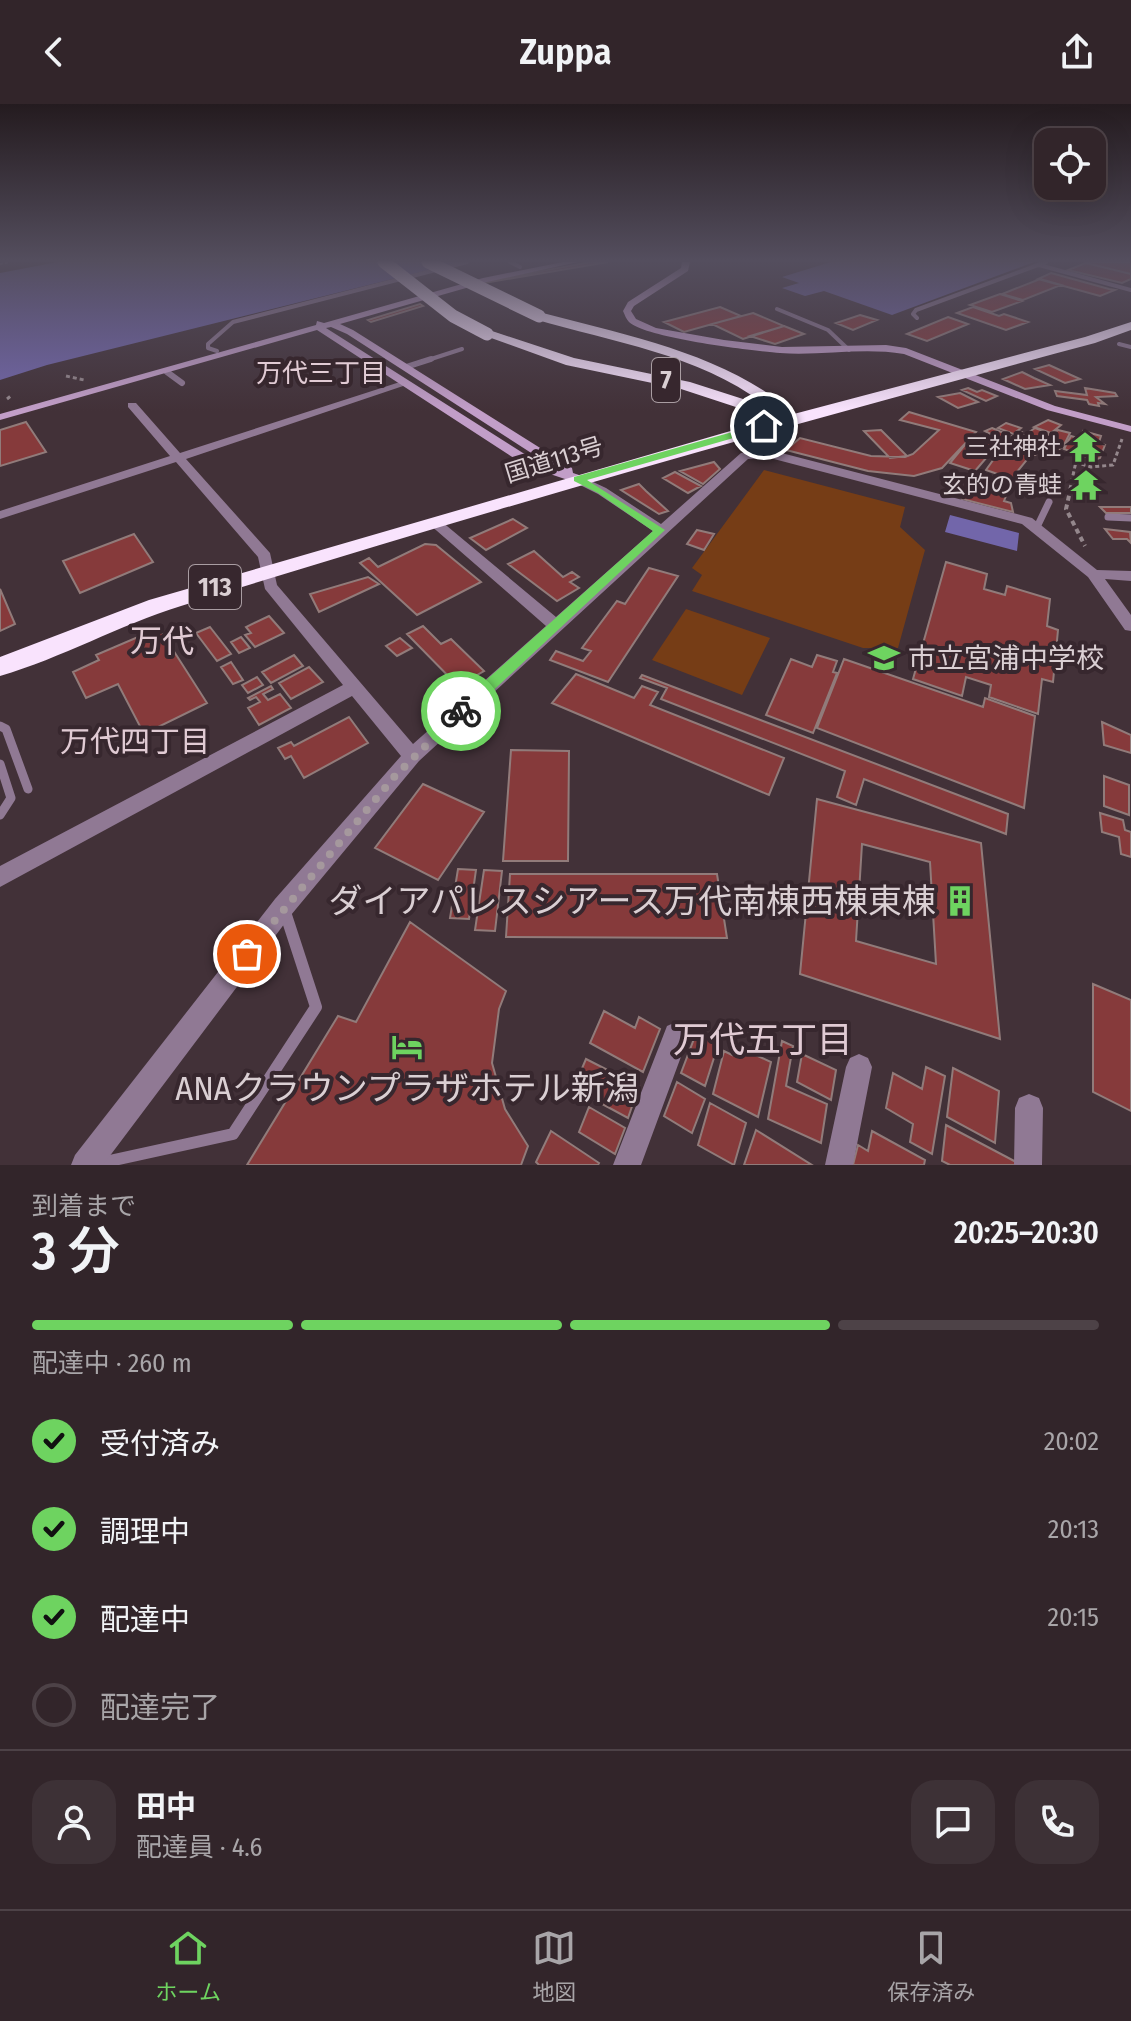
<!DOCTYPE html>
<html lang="ja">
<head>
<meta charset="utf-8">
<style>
  :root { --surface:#32252a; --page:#3d3136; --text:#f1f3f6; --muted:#a8a5a8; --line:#4d4247; --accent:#6ed360 }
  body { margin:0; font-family:"Fira Sans Condensed","Noto Sans JP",sans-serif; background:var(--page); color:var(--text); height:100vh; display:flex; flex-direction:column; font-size:30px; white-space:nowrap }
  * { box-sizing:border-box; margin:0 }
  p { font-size:26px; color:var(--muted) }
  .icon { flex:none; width:44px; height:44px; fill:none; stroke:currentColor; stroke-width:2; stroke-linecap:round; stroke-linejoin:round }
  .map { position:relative; height:1061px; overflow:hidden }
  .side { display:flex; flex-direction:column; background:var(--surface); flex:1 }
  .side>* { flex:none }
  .buttons { position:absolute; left:1034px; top:24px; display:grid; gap:16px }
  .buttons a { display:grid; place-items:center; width:72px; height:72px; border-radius:16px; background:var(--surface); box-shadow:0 8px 32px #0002,0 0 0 2px var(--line); font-size:40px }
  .pin { position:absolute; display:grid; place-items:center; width:68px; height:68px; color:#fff; margin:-34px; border:4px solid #fff; border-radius:50%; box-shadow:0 2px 8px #0007 }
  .courier { position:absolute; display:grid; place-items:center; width:80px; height:80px; margin:-40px; border:6px solid #6ed360; border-radius:50%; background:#fff; color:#222; box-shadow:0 2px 10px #0007 }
  .head em { font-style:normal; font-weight:600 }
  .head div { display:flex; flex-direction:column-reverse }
  .head { display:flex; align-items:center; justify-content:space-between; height:136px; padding:0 32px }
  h1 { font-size:52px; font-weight:600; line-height:60px }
  .bar { display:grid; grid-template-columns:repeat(4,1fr); gap:12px 8px; align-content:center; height:96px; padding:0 32px }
  .bar i { height:10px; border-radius:6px; background:var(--line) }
  .bar .selected { background:var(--accent) }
  .bar p { grid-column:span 4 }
  .line { display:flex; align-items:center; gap:20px; padding:0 32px; border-top:2px solid var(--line) }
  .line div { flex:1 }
  .round { display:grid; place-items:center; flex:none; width:84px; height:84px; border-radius:24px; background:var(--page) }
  ol { padding:0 32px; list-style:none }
  li { display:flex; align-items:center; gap:24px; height:88px }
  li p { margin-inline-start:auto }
  li .icon { padding:8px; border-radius:50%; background:var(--accent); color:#111; stroke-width:4 }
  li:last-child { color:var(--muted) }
  li i { width:44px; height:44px; border:4px solid var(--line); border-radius:50% }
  header { display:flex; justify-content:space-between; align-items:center; height:104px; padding:0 32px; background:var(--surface); font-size:36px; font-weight:600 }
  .tab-bar { display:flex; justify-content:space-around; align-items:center; height:112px; border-top:2px solid var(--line); background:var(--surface); font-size:22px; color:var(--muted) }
  .tab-bar a { display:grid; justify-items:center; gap:4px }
  .tab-bar .selected { color:var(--accent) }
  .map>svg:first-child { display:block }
  .green { fill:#763d16 }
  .water { fill:#7266aa }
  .building { fill:#863a3b; stroke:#917b7a; stroke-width:2; fill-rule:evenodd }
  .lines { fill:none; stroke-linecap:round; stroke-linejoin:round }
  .path-far2 { stroke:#94878c; stroke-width:2; stroke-dasharray:3 2; stroke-linecap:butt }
  .path-far1 { stroke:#94878c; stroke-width:3; stroke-dasharray:4 3; stroke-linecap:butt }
  .path { stroke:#94878c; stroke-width:4; stroke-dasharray:5 4; stroke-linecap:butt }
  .lane-far4 { stroke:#907994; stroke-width:4 }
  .lane-far3 { stroke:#907994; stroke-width:6 }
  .lane-far2 { stroke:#907994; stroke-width:7 }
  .lane-far1 { stroke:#907994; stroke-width:9 }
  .lane { stroke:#907994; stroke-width:12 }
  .street { fill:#907994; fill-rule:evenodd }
  .secondary { fill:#c29ec8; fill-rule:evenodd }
  .highway { fill:#f9e3fd; fill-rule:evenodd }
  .highway-bridge { stroke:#f9e3fd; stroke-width:13 }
  .route { fill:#6ed360 }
  .done { stroke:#a5989d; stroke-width:8; stroke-dasharray:0 14.4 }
  .labels { text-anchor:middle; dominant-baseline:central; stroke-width:8; stroke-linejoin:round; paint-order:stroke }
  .far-poi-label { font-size:24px; fill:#dacfd3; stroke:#37272e; text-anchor:end }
  .far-street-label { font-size:24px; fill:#dacfd3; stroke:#37272e }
  .far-neighbourhood-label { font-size:26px; fill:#e1cbd4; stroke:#37272e }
  .shield { fill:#37272e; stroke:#a99da2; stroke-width:2 }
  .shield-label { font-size:26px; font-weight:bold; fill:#dacfd3 }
  .poi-label { font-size:28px; fill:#dacfd3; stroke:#37272e; text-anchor:start }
  .neighbourhood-label { font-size:30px; fill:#e1cbd4; stroke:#37272e }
  .quarter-label { font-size:32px; fill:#e1cbd4; stroke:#37272e }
  .near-poi-label { font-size:34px; fill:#dacfd3; stroke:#37272e; text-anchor:end }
  .near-neighbourhood-label { font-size:36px; fill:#e1cbd4; stroke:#37272e }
</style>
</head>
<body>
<header><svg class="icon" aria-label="back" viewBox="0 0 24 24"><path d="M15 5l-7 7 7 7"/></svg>Zuppa<svg class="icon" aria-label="share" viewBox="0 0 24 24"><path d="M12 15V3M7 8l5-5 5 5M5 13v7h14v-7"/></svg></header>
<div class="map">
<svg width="1131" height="1061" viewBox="0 0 1131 1061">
  <rect width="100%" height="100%" fill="#423138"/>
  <path class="green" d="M 764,366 L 905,403 L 900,423 L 925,446 L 898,544 L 863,544 L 692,487 L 702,471 L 692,464 Z
    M 686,505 L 770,534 L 742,591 L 652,556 Z"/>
  <path class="water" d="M 58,158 L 461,158 L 47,261 L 0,276 L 0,169 Z
    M 831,158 L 1034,158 L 892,211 L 824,187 L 805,192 L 782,184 L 799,179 L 782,173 Z
    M 950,411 L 1019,429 L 1017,447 L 945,428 Z"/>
  <path class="building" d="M 592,158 L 608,158 L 484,179 L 536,168 Z
    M 1084,158 L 1131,158 L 1131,170 L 1086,159 Z
    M 1086,159 L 1131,170 L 1131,175 L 1122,179 L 1068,166 Z
    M 1051,169 L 1109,185 L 1115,186 L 1100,192 L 1038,175 Z
    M 1040,175 L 1061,181 L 1023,196 L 1002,190 Z
    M 1000,190 L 1022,197 L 992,208 L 970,201 Z
    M 420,200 L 423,202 L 371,218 L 368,216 Z
    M 720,203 L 741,212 L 684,228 L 664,218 Z
    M 973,203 L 999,212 L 1004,210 L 1028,218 L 1006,226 L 957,209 Z
    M 753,209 L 784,222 L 743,235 L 712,220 Z
    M 860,211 L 877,216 L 853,226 L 836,219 Z
    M 948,213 L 968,220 L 927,237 L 907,230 Z
    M 784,222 L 804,230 L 775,240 L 750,232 Z
    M 1049,261 L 1080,275 L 1065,279 L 1035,265 Z
    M 1022,268 L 1034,274 L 1050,281 L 1025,285 L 1003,275 Z
    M 968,284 L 977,288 L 982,286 L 997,292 L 986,297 L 962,286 Z
    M 1085,284 L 1115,289 L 1117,292 L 1096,293 L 1105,300 L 1098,299 L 1099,302 L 1089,300 L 1087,296 L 1057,292 L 1055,287 L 1087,291 Z
    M 960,289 L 978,298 L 958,304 L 938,293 Z
    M 909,308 L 976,328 L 942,364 L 914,372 L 868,367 L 786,346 L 800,334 L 871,352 L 905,353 L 913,350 L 939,326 L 900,316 Z
    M 1048,316 L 1061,321 L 1051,329 L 1034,323 Z
    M 26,318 L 46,348 L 0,362 L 0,326 Z
    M 1006,319 L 1021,324 L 1017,327 L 1021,328 L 1016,331 L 998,324 Z
    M 992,324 L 1013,333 L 1004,337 L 985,327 Z
    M 1035,324 L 1046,328 L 1049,331 L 1042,336 L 1025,331 Z
    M 881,326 L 907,352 L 890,354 L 864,327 Z
    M 1058,326 L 1070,329 L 1063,343 L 1056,347 L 1048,344 L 1035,351 L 1029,349 Z
    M 1083,327 L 1101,332 L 1099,338 L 1094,338 L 1105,341 L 1100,354 L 1094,356 L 1064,345 L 1071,332 L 1084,336 L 1080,333 Z
    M 973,331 L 999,339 L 975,367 L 950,359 Z
    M 1004,341 L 1030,352 L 1016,369 L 1044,376 L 1038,384 L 986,366 Z
    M 714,358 L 720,365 L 703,380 L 680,367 Z
    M 675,368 L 701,382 L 688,389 L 663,374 Z
    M 639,380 L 646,387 L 668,407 L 659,410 L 621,386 Z
    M 973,383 L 1006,392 L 1004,397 L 1011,399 L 1013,408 L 962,395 L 964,392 L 968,393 Z
    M 1100,403 L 1131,403 L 1131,409 L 1106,409 Z
    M 513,415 L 527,424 L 486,446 L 470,434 Z
    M 1105,425 L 1130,428 L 1131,439 L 1127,435 L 1113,435 Z
    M 697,426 L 714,430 L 704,446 L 687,440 Z
    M 134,430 L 153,458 L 80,489 L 63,457 Z
    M 425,440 L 436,441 L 481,478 L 417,511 L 360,459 L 369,454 L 378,463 Z
    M 534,447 L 563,473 L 572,468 L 579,473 L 570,478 L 579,484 L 557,497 L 508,460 Z
    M 946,458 L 987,470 L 984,485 L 1005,491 L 1007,482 L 1050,495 L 1047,522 L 1058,526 L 1053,578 L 1042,575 L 1038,610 L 989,593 L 991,581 L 966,573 L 962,592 L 913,575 Z
    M 649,464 L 678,472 L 608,578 L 550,556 L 556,547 L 583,557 L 591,547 L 582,544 L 617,497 L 625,500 Z
    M 368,473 L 379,480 L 319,508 L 310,490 Z
    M 0,485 L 15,520 L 0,527 Z
    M 269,512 L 284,529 L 255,543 L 245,531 L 251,529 L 246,523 Z
    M 423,522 L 441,540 L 451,535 L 484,567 L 458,582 L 407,530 Z
    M 210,523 L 231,550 L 217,557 L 196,529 Z
    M 159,524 L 207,599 L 144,630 L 118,580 L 86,594 L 73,568 L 99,556 L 96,551 Z
    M 241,533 L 250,544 L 239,549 L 231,538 Z
    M 400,534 L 412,544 L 397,552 L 386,542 Z
    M 294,551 L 303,562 L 271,579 L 262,568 Z
    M 817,551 L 837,557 L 833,568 L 837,569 L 813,629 L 766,611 L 791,555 L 812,563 Z
    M 844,555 L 983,603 L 985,594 L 1035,612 L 1024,704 L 817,624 Z
    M 231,558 L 243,576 L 233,580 L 221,563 Z
    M 309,563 L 323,578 L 291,595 L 279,579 Z
    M 576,570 L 634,594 L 642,582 L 658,588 L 650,601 L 784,654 L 769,691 L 552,599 Z
    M 642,571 L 1008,710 L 1006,730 L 864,675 L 856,701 L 837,693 L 845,667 L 661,595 L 667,584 L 640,574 Z
    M 257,573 L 263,581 L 248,589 L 242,581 Z
    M 271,582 L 273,585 L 263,590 L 268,596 L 280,590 L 291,604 L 259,621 L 248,604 L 260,598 L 256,593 L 250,596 L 248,594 Z
    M 349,613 L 368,639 L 304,674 L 291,652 L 285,655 L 278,644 L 291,638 L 294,642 Z
    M 1102,618 L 1131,631 L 1131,649 L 1104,641 Z
    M 511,646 L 569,647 L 568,757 L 503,757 Z
    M 1104,672 L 1129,681 L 1129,711 L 1104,702 Z
    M 423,680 L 484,708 L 438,776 L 375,744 Z
    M 817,695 L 981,739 L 1000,935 L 800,870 ZM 862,740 L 930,758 L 936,860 L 856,837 Z
    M 1100,709 L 1123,716 L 1125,726 L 1131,728 L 1131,753 L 1121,750 L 1119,733 L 1102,728 Z
    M 458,765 L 476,766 L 469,815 L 450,814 Z
    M 484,766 L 502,767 L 495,827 L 475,826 Z
    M 510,770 L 717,770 L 727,834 L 506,833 Z
    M 410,818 L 506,887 L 499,905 L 492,959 L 505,1005 L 528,1042 L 521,1061 L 247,1061 L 338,912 L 356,918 Z
    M 1093,880 L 1131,896 L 1131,1007 L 1093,988 Z
    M 604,907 L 635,924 L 639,913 L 660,925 L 643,968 L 590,939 Z
    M 697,927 L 719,938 L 705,982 L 681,969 Z
    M 782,937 L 793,942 L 786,982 L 827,1000 L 821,1039 L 768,1015 Z
    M 734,941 L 771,958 L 758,1013 L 713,990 L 724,947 L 732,951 Z
    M 802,950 L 836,966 L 831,996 L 797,978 Z
    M 586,955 L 639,982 L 628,1014 L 580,988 L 587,973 L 580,969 Z
    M 926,963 L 945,972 L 932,1050 L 910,1038 L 913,1020 L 886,1004 L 893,969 L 922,985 Z
    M 953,964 L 999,987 L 995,1039 L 947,1013 Z
    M 677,978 L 705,995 L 692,1029 L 664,1012 Z
    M 710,999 L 746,1019 L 734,1061 L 698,1041 Z
    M 589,1003 L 625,1024 L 615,1050 L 579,1028 Z
    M 946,1021 L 1018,1059 L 1018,1061 L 950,1061 L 942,1057 Z
    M 756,1026 L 812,1061 L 744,1061 Z
    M 551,1027 L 599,1059 L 598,1061 L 539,1061 L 536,1058 Z
    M 872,1027 L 925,1056 L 924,1061 L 853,1061 L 858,1041 L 868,1047 Z"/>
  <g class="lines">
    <path class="path-far2" d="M 0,160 L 9,158"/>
    <path class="path-far1" d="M 66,272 L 84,276
      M 7,295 L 12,291
      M 562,348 L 586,348 L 594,356
      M 1075,358 L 1091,363 L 1113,361 L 1122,335
      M 1070,385 L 1077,353"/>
    <path class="path" d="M 1071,383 L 1066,405 L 1085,442"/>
    <path class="lane-far4" d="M 510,158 L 520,163
      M 1039,161 L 1131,186
      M 777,205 L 828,226 L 849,246
      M 917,214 L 913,210 L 916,206 L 1046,158
      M 1119,240 L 1131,243
      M 217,247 L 208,244 L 208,240 L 233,218 L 467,158
      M 425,257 L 462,245"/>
    <path class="lane-far3" d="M 406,263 L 431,255
      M 167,268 L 182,279"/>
    <path class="lane-far2" d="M 1108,413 L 1131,414
      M 1037,423 L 1049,398"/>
    <path class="lane-far1" d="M 0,622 L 6,625 L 28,685
      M 0,660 L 11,694 L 0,711"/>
    <path class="lane" d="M 91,1061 L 233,1030 L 316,903 L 285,808"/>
    <path class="street" d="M 403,277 L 412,279 L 186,355 L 270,449 L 277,481 L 413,640 L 546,522 L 429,420 L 431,417 L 441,417 L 556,513 L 653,427 L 598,390 L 574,378 L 574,372 L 578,371 L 606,384 L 661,420 L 741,349 L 770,346 L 1032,414 L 1097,466 L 1131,467 L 1131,477 L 1105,475 L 1131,511 L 1131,527 L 1125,526 L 1088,473 L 1022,420 L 770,354 L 748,355 L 419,657 L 291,811 L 103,1061 L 71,1061 L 75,1051 L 275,795 L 401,652 L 352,592 L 0,783 L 0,762 L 343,581 L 265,485 L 258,453 L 176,358 L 0,415 L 0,407 L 170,352 L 128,303 L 128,299 L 136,299 L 180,349 Z
      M 676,918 L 685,922 L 689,931 L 641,1061 L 613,1061 L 667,922 Z
      M 859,950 L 868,954 L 872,963 L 853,1061 L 825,1061 L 846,963 L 850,954 Z
      M 1029,990 L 1039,994 L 1043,1004 L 1042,1061 L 1014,1061 L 1015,1004 L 1019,994 Z"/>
    <path class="secondary" d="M 563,158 L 578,158 L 487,178 L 340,220 L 353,226 L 572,364 L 573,369 L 582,372 L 582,378 L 574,378 L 526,362 L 317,226 L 0,316 L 0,310 L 316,221 L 317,217 L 324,219 L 483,174 ZM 331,223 L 347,230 L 553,363 L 534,356 L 326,224 Z
      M 682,158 L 690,158 L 688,167 L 634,202 L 631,207 L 636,215 L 656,224 L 724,236 L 782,243 L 886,241 L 906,244 L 1055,302 L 1131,322 L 1131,328 L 1047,306 L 904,250 C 863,243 821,252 780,249 C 753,247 646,234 629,218 C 626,215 625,211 623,207 L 628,198 L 681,164 Z"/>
    <path class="highway" d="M 539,208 C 625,231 714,247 786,302 L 788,305 L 784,309 L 790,311 L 1085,233 L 1131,218 L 1131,226 L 1095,239 C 788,321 484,407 181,502 C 119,521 62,554 0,572 L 0,553 L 149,496 L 772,315 L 681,285 L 566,261 L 480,230 L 492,227 L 574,254 L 690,278 L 768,303 C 700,250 615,239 534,215 L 534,209 Z"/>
    <path class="highway-bridge" d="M 384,158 L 453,212 L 487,230
      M 428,158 L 539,212"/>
  </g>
  <linearGradient id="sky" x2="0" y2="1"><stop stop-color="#241b1f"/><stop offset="0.51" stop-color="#544e5e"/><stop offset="1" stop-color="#544e5e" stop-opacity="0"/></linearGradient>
  <rect width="1131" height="307" fill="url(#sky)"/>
  <path class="route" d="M 764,319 L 768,324 L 587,376 L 665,426 L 467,611 L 456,611 L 456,603 L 653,427 L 598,389 L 574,377 L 574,373 Z"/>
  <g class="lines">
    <path class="done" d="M 247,850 L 395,672 L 461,607"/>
  </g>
  <defs>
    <symbol id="temple-bare" viewBox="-9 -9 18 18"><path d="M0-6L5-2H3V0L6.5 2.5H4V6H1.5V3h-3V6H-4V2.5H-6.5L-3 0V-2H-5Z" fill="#6ed360" stroke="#37272e" stroke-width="2.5" paint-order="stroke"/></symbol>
    <symbol id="school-bare" viewBox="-9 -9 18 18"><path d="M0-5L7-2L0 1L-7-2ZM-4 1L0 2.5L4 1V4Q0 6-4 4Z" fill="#6ed360" stroke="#37272e" stroke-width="2.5" paint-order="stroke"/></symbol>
    <symbol id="building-bare" viewBox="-9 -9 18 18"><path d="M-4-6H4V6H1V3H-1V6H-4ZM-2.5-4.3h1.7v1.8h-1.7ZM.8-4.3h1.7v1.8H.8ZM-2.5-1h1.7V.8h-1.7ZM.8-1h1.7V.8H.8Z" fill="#6ed360" stroke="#37272e" stroke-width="2.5" paint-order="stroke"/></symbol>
    <symbol id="hotel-bare" viewBox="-9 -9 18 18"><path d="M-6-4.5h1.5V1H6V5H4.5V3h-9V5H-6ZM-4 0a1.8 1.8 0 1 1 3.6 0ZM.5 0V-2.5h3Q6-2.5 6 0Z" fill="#6ed360" stroke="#37272e" stroke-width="2.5" paint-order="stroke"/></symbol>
  </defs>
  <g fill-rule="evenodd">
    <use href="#temple-bare" x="1063" y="321" width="44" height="44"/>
    <use href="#temple-bare" x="1064" y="359" width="44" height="44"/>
    <use href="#school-bare" x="862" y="532" width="44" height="44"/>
    <use href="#building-bare" x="938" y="775" width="44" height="44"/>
    <use href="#hotel-bare" x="385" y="921" width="44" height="44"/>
  </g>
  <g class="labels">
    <g class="far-poi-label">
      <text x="1061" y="343">三社神社</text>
      <text x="1062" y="381">玄的の青蛙</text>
    </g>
    <g class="far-street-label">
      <text transform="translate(554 356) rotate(-17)">国道113号</text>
    </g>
    <g class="far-neighbourhood-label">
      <text x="321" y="269">万代三丁目</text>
    </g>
    <g class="shield">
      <rect x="652" y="254" width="28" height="44" rx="6"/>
      <rect x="189" y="461" width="52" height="44" rx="6"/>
    </g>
    <g class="shield-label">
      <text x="666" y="276">7</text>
      <text x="215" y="483">113</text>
    </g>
    <g class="poi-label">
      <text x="908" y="554">市立宮浦中学校</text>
    </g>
    <g class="neighbourhood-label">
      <text x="135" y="638">万代四丁目</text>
    </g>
    <g class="quarter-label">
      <text x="162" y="537">万代</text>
    </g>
    <g class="near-poi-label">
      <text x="936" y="797">ダイアパレスシアース万代南棟西棟東棟</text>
      <text x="407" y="984" text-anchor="middle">ANAクラウンプラザホテル新潟</text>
    </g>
    <g class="near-neighbourhood-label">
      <text x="763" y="936">万代五丁目</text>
    </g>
  </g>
</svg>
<div class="buttons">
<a><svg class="icon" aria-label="locate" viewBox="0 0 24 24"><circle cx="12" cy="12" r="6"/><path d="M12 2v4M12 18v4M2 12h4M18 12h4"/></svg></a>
</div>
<div class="pin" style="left:247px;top:850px;background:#ea580c"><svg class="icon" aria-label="bag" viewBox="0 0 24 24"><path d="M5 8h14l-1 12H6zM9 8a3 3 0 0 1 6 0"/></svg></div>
<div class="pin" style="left:764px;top:322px;background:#1f2937"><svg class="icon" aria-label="home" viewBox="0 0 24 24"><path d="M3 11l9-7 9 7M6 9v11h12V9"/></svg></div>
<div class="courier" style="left:461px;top:607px"><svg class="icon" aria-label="bike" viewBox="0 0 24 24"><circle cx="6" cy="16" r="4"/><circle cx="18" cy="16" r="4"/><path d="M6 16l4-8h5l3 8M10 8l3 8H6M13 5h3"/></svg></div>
</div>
<section class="side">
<div class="head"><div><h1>3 分</h1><p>到着まで</p></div><em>20:25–20:30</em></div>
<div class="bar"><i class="selected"></i><i class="selected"></i><i class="selected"></i><i></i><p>配達中 · 260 m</p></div>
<ol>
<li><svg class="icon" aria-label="check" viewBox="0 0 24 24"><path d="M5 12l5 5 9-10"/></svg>受付済み<p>20:02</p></li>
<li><svg class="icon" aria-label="check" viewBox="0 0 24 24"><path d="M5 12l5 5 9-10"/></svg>調理中<p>20:13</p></li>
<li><svg class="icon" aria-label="check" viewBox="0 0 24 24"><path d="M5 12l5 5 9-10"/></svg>配達中<p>20:15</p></li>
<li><i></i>配達完了</li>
</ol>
<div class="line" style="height:144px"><a class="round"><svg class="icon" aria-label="person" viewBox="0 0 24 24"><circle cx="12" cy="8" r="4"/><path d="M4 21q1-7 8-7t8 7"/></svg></a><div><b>田中</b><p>配達員 · 4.6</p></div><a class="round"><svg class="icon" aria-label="chat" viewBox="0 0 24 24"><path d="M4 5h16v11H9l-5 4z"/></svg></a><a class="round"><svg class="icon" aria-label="phone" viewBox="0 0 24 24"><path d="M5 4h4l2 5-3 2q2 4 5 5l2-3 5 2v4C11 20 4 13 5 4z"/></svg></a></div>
</section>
<nav class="tab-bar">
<a class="selected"><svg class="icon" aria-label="home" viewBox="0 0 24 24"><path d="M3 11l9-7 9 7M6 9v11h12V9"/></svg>ホーム</a>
<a><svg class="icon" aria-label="map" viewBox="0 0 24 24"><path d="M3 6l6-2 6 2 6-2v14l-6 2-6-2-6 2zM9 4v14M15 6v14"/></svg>地図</a>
<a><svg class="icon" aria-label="saved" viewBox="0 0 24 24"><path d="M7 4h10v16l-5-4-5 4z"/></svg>保存済み</a>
</nav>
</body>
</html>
